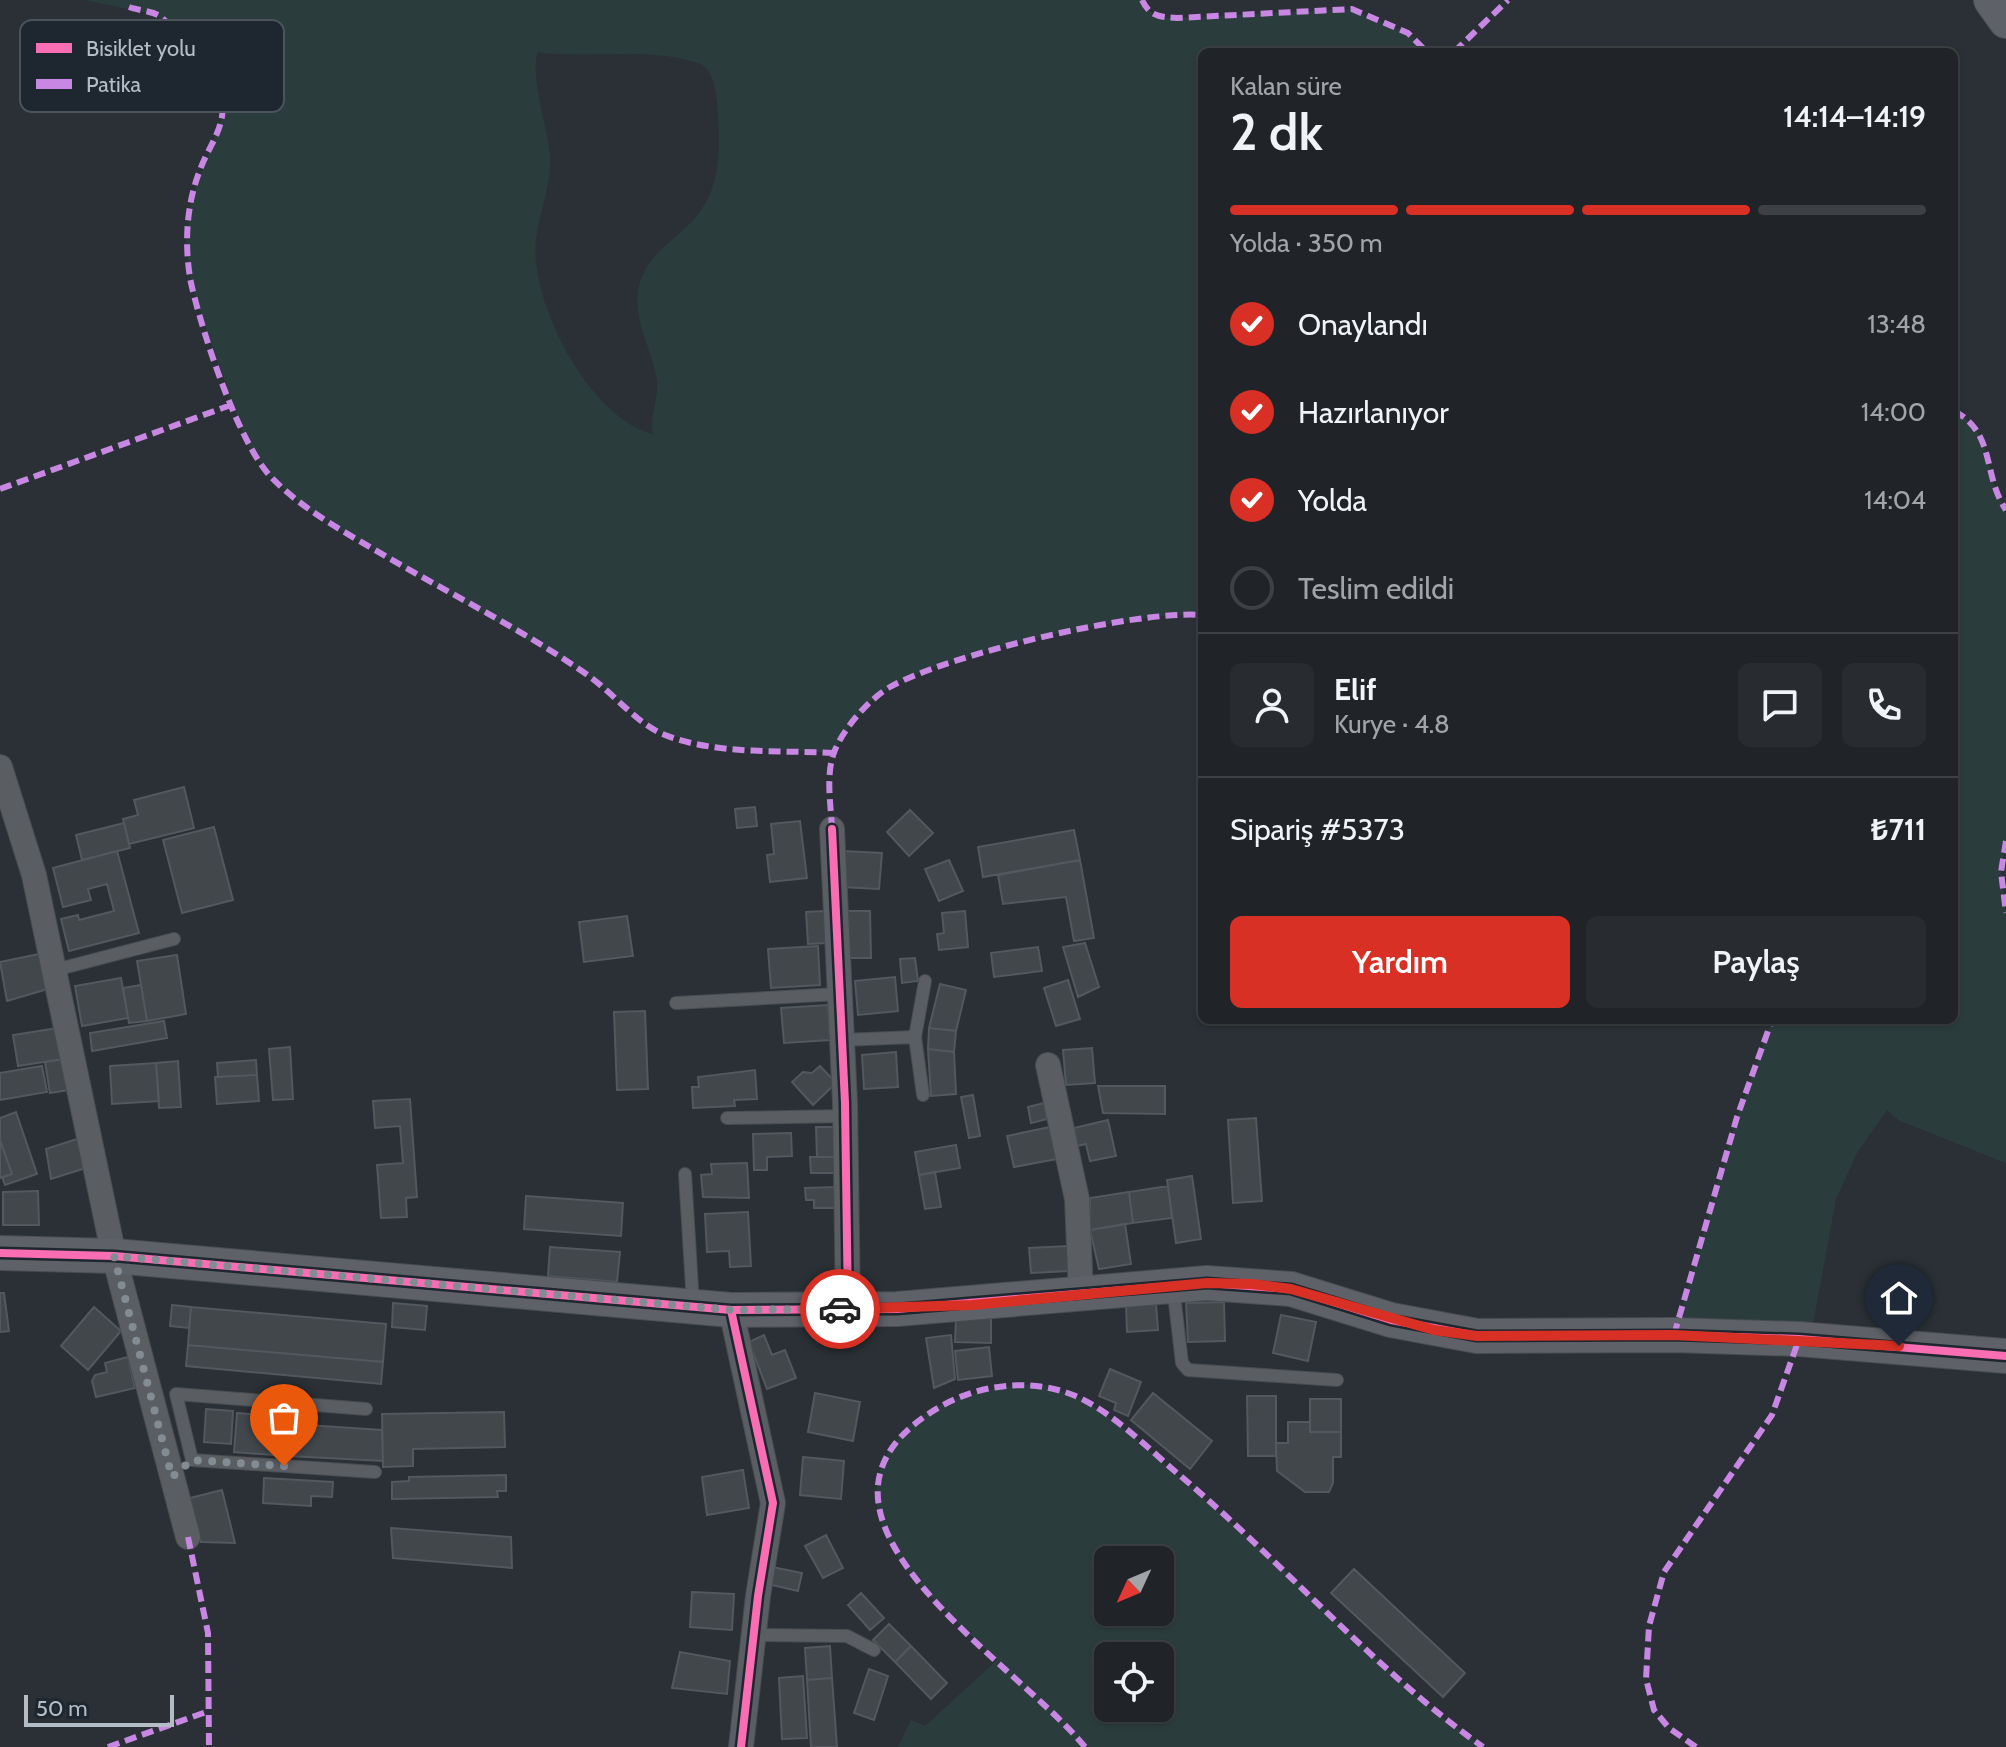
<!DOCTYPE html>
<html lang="tr">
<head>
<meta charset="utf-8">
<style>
  :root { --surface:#202428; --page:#282c30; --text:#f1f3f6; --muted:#a2a4a8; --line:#3d4145; --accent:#d93025 }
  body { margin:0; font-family:Cabin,sans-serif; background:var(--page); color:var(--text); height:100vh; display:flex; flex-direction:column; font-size:30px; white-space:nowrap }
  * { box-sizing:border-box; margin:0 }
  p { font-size:26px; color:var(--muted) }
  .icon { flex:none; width:44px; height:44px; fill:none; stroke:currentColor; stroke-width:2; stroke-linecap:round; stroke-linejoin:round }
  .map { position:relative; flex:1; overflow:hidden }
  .side { position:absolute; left:1198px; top:48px; width:760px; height:976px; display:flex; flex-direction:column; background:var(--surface); border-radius:12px; box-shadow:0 2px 6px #0004,0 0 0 2px var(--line) }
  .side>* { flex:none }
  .needle { width:52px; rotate:226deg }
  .fabs { position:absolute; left:1094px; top:1546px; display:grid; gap:16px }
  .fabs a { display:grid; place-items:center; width:80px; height:80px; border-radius:12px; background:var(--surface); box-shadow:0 2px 6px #0004,0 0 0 2px var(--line); font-size:40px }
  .scale { position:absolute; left:24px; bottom:20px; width:150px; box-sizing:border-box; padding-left:8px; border:4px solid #b4bdc6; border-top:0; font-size:22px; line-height:28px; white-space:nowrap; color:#b4bdc6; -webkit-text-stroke:6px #1e272f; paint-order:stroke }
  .pin { position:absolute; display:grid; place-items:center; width:68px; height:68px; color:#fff; margin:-82px -34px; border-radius:50% 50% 50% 0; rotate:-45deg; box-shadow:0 0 8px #0007 }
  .pin .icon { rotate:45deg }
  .courier { position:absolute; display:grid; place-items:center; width:80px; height:80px; margin:-40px; border:6px solid #d93025; border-radius:50%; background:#fff; color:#222; box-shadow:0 2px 10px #0007 }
  .headline em { font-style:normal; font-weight:600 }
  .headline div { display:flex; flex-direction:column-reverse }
  .headline { display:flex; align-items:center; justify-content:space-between; height:136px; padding:0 32px }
  h1 { font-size:52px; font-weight:600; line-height:60px }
  .bar { display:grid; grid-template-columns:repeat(4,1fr); gap:12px 8px; align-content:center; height:96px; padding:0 32px }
  .bar i { height:10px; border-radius:6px; background:var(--line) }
  .bar .on { background:var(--accent) }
  .bar p { grid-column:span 4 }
  .line { display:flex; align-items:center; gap:20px; padding:0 32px; border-top:2px solid var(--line) }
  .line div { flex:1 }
  .round { display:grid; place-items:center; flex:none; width:84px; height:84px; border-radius:12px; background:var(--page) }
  ol { padding:0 32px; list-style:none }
  li { display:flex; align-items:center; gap:24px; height:88px }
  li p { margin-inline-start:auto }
  li .icon { padding:8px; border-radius:50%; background:var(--accent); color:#fff; stroke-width:4 }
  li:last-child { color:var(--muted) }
  li i { width:44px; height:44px; border:4px solid var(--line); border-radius:50% }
  .action { display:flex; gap:16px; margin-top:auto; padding:16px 32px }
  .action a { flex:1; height:92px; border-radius:12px; background:var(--accent); color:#fff; font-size:32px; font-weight:600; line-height:92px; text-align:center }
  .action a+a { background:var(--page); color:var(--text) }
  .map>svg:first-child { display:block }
  .green { fill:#2a3d3c; fill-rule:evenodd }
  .building { fill:#42474c; stroke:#52585d; stroke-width:2 }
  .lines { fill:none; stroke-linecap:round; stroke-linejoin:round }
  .lane-casing { stroke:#484c50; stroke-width:14 }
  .street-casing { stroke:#484c50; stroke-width:26 }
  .secondary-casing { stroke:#484c50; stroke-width:36 }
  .lane { stroke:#5a5e63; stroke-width:12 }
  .street { stroke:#5a5e63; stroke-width:24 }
  .secondary { stroke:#5e6268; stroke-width:34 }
  .quiet { stroke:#c787e3; stroke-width:6; stroke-dasharray:12 6; stroke-linecap:butt }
  .cycleway-casing { stroke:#1e272f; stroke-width:13 }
  .cycleway { stroke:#f96db3; stroke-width:8 }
  .done { stroke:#848c93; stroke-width:8; stroke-dasharray:0 14.4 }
  .route { stroke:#d93025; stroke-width:10 }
  .key { fill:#1e272f; stroke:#4b545c; stroke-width:2 }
  .key-label { font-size:22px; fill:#b4bdc6 }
</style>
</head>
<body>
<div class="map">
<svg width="2006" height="1747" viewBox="0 0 2006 1747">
  <rect width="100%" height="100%" fill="#2a3035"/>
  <path class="green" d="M 85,0 L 1142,0 C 1150,17 1159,17 1177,18 L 1352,9 L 1408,33 L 1427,52 L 1202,52 L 1202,615 C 1141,610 939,655 888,688 C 865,702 846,730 833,753 L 724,747 L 663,734 L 589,676 L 357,540 L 305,507 L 270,476 L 246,442 L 191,284 L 186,242 L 191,201 L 223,115 L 216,84 L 157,15 ZM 538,52 C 589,59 646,47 695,62 C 713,67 715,86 717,102 C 720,139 723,181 699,213 C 678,241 643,253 638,292 C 634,324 653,351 657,381 C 659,399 649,416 653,434 C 590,419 529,302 536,240 C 539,211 552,185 550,155 C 548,129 529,74 538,52 Z
    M 1954,411 C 1996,433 1982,474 2006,510 L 2006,841 L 2001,872 L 2006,913 L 2006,1163 L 1898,1120 L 1887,1110 L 1857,1153 L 1836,1199 L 1810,1340 L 1674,1335 L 1737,1117 L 1772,1020 L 1954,1020 Z
    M 1039,1383 L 1083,1399 L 1129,1433 L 1290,1575 L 1427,1707 L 1483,1747 L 898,1747 L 911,1720 L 925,1726 L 997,1660 C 959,1623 912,1586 887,1538 C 856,1478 897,1419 955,1399 C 982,1390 1011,1386 1039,1383 ZM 1108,1560 L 1160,1560 L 1160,1612 L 1108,1612 ZM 1108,1656 L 1160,1656 L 1160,1708 L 1108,1708 Z"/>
  <path class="building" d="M 184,787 L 194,828 L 129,844 L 123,819 L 138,815 L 134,800 Z
    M 755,807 L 757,826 L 737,828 L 735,809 Z
    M 910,810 L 933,833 L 909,856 L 887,832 Z
    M 800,821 L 807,878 L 770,882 L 767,855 L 774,854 L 771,824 Z
    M 124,823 L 130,848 L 82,860 L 76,835 Z
    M 214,827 L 233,900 L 182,913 L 163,840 Z
    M 1074,830 L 1080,860 L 983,877 L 978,847 Z
    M 117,851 L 139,933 L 69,951 L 61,919 L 78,915 L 79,920 L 114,911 L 107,884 L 88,889 L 91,900 L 63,907 L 53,868 Z
    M 843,851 L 882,853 L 879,889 L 841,887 Z
    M 949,860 L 963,891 L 939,901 L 925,869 Z
    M 1080,860 L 1094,938 L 1074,941 L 1066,897 L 1003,904 L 998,875 Z
    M 825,911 L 827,943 L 808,944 L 806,912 Z
    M 848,911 L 870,911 L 871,958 L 849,958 Z
    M 965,911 L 968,947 L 939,950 L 937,934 L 944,933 L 942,913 Z
    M 627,916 L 633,956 L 584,962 L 579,922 Z
    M 1085,943 L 1099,987 L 1078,997 L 1063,947 Z
    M 818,946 L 820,985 L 771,988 L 768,949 Z
    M 1038,947 L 1042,971 L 994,977 L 991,953 Z
    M 44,953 L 51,988 L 7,1001 L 0,962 Z
    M 177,955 L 186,1014 L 147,1021 L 137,961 Z
    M 915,958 L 918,981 L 902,983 L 900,959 Z
    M 895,977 L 898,1011 L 858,1015 L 855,981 Z
    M 121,978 L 128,1018 L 82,1026 L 75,986 Z
    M 1068,980 L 1080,1019 L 1056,1026 L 1044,988 Z
    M 940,984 L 966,990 L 956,1031 L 929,1028 Z
    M 141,985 L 147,1021 L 129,1023 L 123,988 Z
    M 828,1005 L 830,1040 L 784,1043 L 781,1008 Z
    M 645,1011 L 648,1089 L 617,1090 L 614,1012 Z
    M 164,1021 L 167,1038 L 92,1051 L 90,1033 Z
    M 58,1028 L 63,1059 L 18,1066 L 13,1035 Z
    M 929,1028 L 956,1031 L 954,1052 L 928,1049 Z
    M 290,1047 L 293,1099 L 273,1100 L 269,1049 Z
    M 1092,1048 L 1095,1083 L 1066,1085 L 1063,1050 Z
    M 928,1049 L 954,1052 L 956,1094 L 931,1096 Z
    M 896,1052 L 898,1087 L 864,1089 L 862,1055 Z
    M 63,1059 L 69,1090 L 50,1093 L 45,1062 Z
    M 256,1060 L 257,1075 L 218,1077 L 217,1063 Z
    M 178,1061 L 181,1107 L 159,1108 L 156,1063 Z
    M 156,1063 L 159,1101 L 112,1104 L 110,1066 Z
    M 42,1066 L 47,1092 L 0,1100 L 0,1073 Z
    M 820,1066 L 836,1083 L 813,1105 L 792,1082 L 803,1072 L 812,1073 Z
    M 755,1070 L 757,1099 L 734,1100 L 735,1106 L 693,1108 L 692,1087 L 699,1087 L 698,1077 Z
    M 257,1075 L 259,1101 L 217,1104 L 215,1077 Z
    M 1098,1086 L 1165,1086 L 1165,1114 L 1103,1113 Z
    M 973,1095 L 980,1136 L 969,1138 L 961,1097 Z
    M 410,1099 L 417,1197 L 406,1198 L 407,1217 L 381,1218 L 377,1165 L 403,1163 L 400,1126 L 375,1128 L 373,1101 Z
    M 1044,1103 L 1047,1119 L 1031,1123 L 1028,1107 Z
    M 16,1112 L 37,1174 L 5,1185 L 2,1177 L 12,1174 L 0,1140 L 0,1118 Z
    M 1256,1118 L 1262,1201 L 1233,1203 L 1228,1120 Z
    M 1108,1120 L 1116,1156 L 1090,1161 L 1086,1144 L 1077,1146 L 1074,1128 Z
    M 816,1127 L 836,1127 L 837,1157 L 817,1157 Z
    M 1050,1127 L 1057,1159 L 1014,1167 L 1007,1136 Z
    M 791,1133 L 792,1156 L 767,1157 L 767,1170 L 754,1170 L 753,1134 Z
    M 80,1138 L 86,1168 L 51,1179 L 46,1149 Z
    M 0,1140 L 12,1174 L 0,1178 Z
    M 956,1145 L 960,1168 L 919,1175 L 915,1152 Z
    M 810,1157 L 837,1157 L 837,1173 L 811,1173 Z
    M 747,1163 L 749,1198 L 703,1197 L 701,1175 L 712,1174 L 711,1164 Z
    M 935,1172 L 941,1207 L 925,1209 L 919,1175 Z
    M 1192,1176 L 1201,1239 L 1176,1243 L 1167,1180 Z
    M 1168,1186 L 1172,1218 L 1133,1223 L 1129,1192 Z
    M 837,1187 L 837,1208 L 814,1208 L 814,1200 L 806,1200 L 805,1188 Z
    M 38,1191 L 39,1225 L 3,1225 L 3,1192 Z
    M 1129,1192 L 1133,1223 L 1090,1230 L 1090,1198 Z
    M 526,1196 L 623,1203 L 621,1236 L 524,1229 Z
    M 748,1212 L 751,1266 L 730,1267 L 729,1251 L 707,1252 L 705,1214 Z
    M 1125,1224 L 1131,1264 L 1099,1269 L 1090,1230 Z
    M 1068,1246 L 1069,1271 L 1031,1273 L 1029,1248 Z
    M 550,1247 L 620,1252 L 617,1282 L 548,1276 Z
    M 0,1293 L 4,1293 L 9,1331 L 0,1332 Z
    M 1224,1302 L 1225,1341 L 1188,1342 L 1186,1303 Z
    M 393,1303 L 427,1306 L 425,1330 L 392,1327 Z
    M 1156,1303 L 1158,1330 L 1127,1332 L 1126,1305 Z
    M 172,1305 L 191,1307 L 189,1328 L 170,1326 Z
    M 94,1307 L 121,1331 L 88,1370 L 61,1346 Z
    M 191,1307 L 386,1324 L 383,1362 L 188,1345 Z
    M 1281,1315 L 1316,1322 L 1308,1361 L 1273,1353 Z
    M 956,1317 L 991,1318 L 991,1343 L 955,1342 Z
    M 764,1335 L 772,1355 L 785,1350 L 796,1378 L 767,1389 L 749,1342 Z
    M 951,1335 L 955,1379 L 934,1388 L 926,1338 Z
    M 188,1345 L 383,1362 L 381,1384 L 186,1366 Z
    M 989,1347 L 992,1376 L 958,1380 L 955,1351 Z
    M 128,1357 L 135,1388 L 96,1397 L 92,1381 L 95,1375 L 107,1372 L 105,1363 Z
    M 1110,1369 L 1141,1382 L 1128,1416 L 1114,1410 L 1116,1403 L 1099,1396 Z
    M 815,1393 L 860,1402 L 853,1441 L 808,1432 Z
    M 1153,1393 L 1212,1441 L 1190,1469 L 1131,1420 Z
    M 1247,1396 L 1276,1396 L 1276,1456 L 1248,1456 Z
    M 1310,1399 L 1341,1399 L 1341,1432 L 1310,1432 Z
    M 206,1409 L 233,1411 L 231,1444 L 204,1442 Z
    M 504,1412 L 505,1447 L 413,1449 L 413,1466 L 383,1467 L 382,1414 Z
    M 237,1413 L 291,1417 L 288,1456 L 234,1452 Z
    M 1288,1422 L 1310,1422 L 1310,1432 L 1341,1432 L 1341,1457 L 1333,1457 L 1333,1483 L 1329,1492 L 1305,1492 L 1277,1471 L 1276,1443 L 1288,1443 Z
    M 291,1424 L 382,1430 L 383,1461 L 288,1456 Z
    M 803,1457 L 844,1461 L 841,1499 L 800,1495 Z
    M 743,1470 L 749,1508 L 707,1515 L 702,1477 Z
    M 506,1475 L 506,1491 L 497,1491 L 498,1497 L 392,1499 L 392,1482 L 409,1481 L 409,1477 Z
    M 264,1478 L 333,1482 L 332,1497 L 311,1496 L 311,1506 L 263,1503 Z
    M 222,1490 L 235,1543 L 201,1542 L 190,1498 Z
    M 391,1528 L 511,1537 L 512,1568 L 393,1558 Z
    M 826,1535 L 843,1568 L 823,1578 L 805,1546 Z
    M 772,1567 L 802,1573 L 798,1591 L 768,1584 Z
    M 1354,1569 L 1465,1673 L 1443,1697 L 1331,1593 Z
    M 692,1592 L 734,1594 L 732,1630 L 690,1627 Z
    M 861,1593 L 884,1618 L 870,1630 L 848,1605 Z
    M 889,1624 L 911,1646 L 895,1662 L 873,1640 Z
    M 830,1646 L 832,1678 L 807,1680 L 805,1648 Z
    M 911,1646 L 947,1683 L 931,1699 L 895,1662 Z
    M 680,1652 L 730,1661 L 727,1694 L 672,1688 Z
    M 869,1669 L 888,1676 L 874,1720 L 854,1713 Z
    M 803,1676 L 807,1738 L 782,1739 L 779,1678 Z
    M 832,1678 L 837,1747 L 811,1747 L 807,1680 Z"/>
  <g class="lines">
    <defs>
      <path id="lane" d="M 55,970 L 174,939
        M 676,1003 L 839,994
        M 842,1040 L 915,1037
        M 923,1095 L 915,1037 L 925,981
        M 727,1118 L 846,1116
        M 685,1174 L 693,1304
        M 1173,1286 L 1182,1363 L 1188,1370 L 1337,1380
        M 366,1409 L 176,1394 L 192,1460 L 375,1472
        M 753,1635 L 847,1636 L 874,1650"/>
      <path id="street" d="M 0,767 L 34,875 L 114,1256 L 188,1537
        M 832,829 L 845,1103 L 848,1309
        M 1048,1065 L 1077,1199 L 1081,1294
        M 731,1310 L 773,1503 L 758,1596 L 741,1747"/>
      <path id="secondary" d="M 1991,0 L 2006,21
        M 0,1253 L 114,1256 L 731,1310 L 897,1309 L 1207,1283 L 1291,1289 L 1391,1320 L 1477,1336 L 1674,1335 L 1799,1339 L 2006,1356"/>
    </defs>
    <use href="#lane" class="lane-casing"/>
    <use href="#street" class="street-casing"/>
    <use href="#secondary" class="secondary-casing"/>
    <use href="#lane" class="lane"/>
    <use href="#street" class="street"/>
    <use href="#secondary" class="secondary"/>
    <path class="quiet" d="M 1142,0 C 1150,17 1160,17 1177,18 L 1352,9 L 1408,33 L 1427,52
      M 129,7 C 137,10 150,11 158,15 C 179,29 217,78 222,102 C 226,127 208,147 200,170 C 186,205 184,246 191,283 C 202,332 238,442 271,477 C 301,508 339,529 375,550 C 446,592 522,629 589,676 C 614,694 637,724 665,735 C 716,755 780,750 833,753
      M 1454,52 L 1508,0
      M 1954,411 C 1996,433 1982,474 2006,510
      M 0,489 L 231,405
      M 832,829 C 831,805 825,773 835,750 C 844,728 869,699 890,687 C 949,654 1136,610 1202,615
      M 2006,841 L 2001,872 L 2006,913
      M 1674,1335 L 1737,1117 L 1772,1020
      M 188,1537 L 208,1633 L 209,1747
      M 108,1747 L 209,1711
      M 1085,1747 C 1015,1660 759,1509 943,1405 C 985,1382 1040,1378 1082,1399 C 1117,1417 1148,1448 1177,1473 C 1282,1561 1372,1668 1483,1747
      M 1696,1747 L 1669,1728 L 1654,1710 L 1646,1679 L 1649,1626 L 1664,1572 L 1772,1415 L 1799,1339"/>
    <defs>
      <path id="cycleway" d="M 832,829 L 845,1103 L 848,1309
        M 0,1253 L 114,1256 L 731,1310 L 897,1309 L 1207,1283 L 1291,1289 L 1391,1320 L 1477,1336 L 1674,1335 L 1799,1339 L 2006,1356
        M 731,1310 L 773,1503 L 758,1596 L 741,1747"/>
    </defs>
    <use href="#cycleway" class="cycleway-casing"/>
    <use href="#cycleway" class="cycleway"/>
  </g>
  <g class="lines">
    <path class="done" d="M 284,1466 L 192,1460 L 172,1477 L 114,1256 L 731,1310 L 840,1309"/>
    <path class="route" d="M 840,1309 L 972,1305 L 1207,1283 L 1252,1284 L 1291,1289 L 1434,1330 L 1477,1336 L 1674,1335 L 1899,1346"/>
  </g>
  <rect x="20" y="20" width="264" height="92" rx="12" class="key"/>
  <rect x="36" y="43" width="36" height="10" fill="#f96db3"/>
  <rect x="36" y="79" width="36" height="10" fill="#c787e3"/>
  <g class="key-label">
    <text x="86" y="56">Bisiklet yolu</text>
    <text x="86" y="92">Patika</text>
  </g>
</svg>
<div class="fabs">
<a><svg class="needle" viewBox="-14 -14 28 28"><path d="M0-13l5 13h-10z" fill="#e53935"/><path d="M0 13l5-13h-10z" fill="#a2a4a8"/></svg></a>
<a><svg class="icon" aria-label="locate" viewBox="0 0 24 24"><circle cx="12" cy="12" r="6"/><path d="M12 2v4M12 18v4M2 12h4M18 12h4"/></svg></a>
</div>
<div class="scale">50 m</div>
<div class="pin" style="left:284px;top:1466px;background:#ea580c"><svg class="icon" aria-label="bag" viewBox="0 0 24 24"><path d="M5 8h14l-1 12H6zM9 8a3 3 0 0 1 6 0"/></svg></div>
<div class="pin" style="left:1899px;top:1346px;background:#1f2937"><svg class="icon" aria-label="home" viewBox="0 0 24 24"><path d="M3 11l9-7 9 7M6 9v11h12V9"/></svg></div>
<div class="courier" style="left:840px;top:1309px"><svg class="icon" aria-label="car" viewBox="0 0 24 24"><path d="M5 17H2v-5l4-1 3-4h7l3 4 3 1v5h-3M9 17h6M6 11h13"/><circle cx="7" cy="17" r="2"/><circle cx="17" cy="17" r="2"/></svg></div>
<section class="side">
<div class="headline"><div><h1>2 dk</h1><p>Kalan süre</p></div><em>14:14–14:19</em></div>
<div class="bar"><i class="on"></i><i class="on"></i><i class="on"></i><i></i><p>Yolda · 350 m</p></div>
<ol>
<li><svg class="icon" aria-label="check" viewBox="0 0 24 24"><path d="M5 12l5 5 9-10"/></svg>Onaylandı<p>13:48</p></li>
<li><svg class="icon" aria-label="check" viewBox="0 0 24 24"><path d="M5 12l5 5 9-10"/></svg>Hazırlanıyor<p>14:00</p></li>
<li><svg class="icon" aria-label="check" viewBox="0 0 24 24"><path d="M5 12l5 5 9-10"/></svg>Yolda<p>14:04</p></li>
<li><i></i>Teslim edildi</li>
</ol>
<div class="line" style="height:144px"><a class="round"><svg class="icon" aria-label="person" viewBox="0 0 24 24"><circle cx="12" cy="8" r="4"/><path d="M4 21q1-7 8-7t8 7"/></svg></a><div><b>Elif</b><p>Kurye · 4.8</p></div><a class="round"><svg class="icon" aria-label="chat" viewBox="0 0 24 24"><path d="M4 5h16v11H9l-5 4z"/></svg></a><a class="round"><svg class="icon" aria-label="phone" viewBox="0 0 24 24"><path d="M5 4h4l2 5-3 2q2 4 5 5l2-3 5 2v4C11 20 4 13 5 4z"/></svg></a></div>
<div class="line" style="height:104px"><div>Sipariş #5373</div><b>₺711</b></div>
<div class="action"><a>Yardım</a><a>Paylaş</a></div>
</section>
</div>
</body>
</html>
